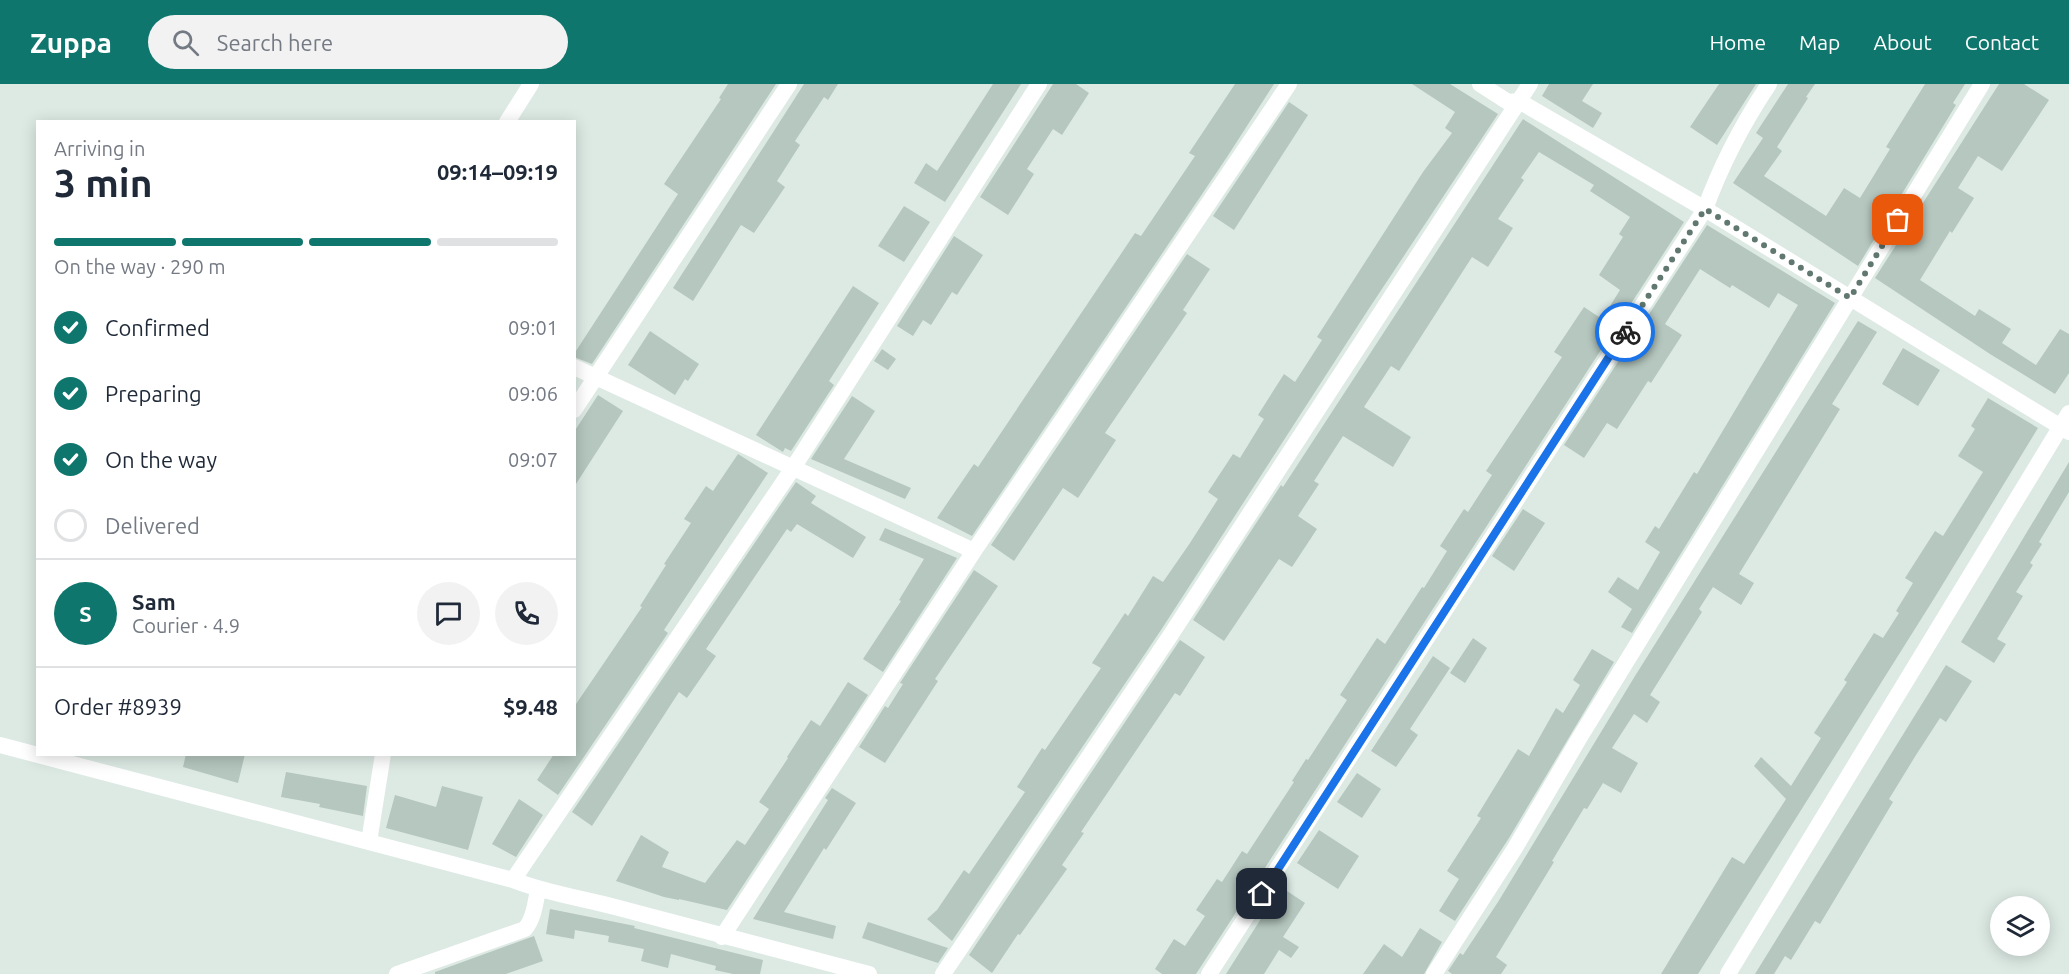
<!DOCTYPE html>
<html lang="en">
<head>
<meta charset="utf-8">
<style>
  :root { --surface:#fff; --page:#f2f2f3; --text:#1f2937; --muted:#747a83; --line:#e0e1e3; --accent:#0f766e }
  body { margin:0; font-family:Ubuntu,sans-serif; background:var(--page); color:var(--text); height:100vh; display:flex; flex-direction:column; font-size:22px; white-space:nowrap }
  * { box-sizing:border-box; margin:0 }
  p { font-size:20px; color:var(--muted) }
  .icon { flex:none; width:33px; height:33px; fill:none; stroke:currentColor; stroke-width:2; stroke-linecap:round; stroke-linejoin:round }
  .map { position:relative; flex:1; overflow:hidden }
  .panel { position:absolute; left:36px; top:36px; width:540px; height:636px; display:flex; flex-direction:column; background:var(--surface); border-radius:0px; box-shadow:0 3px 15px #0003 }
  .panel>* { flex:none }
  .tools { position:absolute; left:1990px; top:812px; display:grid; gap:12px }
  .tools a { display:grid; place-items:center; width:60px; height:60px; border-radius:50%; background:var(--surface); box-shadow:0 3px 15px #0003; font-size:30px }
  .pin { position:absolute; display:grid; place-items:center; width:51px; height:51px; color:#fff; margin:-26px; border-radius:12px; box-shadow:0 3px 9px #0006 }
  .courier { position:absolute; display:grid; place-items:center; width:60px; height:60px; margin:-30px; border:4px solid #1a73e8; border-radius:50%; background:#fff; color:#222; box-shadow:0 2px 8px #0007 }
  .summary em { font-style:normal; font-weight:700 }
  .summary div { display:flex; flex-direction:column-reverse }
  .summary { display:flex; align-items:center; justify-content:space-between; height:102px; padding:0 18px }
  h1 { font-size:39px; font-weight:700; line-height:45px }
  .bar { display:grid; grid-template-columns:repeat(4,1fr); gap:9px 6px; align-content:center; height:72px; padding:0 18px }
  .bar i { height:8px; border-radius:4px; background:var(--line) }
  .bar .current { background:var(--accent) }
  .bar p { grid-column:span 4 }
  .line { display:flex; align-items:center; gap:15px; padding:0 18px; border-top:2px solid var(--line) }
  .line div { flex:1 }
  .round { display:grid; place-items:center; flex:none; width:63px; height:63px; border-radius:32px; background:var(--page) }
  ol { padding:0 18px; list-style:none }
  li { display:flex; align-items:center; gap:18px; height:66px }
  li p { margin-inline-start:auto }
  li .icon { padding:6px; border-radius:50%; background:var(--accent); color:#fff; stroke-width:4 }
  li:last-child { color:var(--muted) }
  li i { width:33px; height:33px; border:3px solid var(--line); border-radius:50% }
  header { display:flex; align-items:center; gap:36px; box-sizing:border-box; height:84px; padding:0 30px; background:var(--accent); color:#fff }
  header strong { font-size:28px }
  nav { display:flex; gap:33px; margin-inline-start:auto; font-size:21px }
  .search { width:420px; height:54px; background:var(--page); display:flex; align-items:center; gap:15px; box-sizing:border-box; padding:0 21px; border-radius:33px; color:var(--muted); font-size:22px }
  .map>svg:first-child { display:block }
  .building { fill:#b5c7bf }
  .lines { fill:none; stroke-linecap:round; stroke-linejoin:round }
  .street { stroke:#fff; stroke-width:16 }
  .done { stroke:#617870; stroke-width:6; stroke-dasharray:0 10.8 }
  .route { stroke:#1a73e8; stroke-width:8 }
</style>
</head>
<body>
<header>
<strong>Zuppa</strong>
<div class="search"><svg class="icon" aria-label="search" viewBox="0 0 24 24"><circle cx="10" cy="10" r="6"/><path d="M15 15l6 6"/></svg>Search here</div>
<nav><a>Home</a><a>Map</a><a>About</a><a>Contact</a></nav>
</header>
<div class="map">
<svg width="2069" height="890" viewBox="0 0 2069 890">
  <rect width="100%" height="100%" fill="#ddeae4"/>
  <path class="building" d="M 728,0 L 776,0 L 592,280 L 574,273 L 574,270 L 678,110 L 664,100 L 721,15 L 719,14 Z
    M 804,0 L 838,0 L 828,16 L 824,13 L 795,57 L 800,61 L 777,97 L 785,103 L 754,149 L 741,141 L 693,217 L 673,204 Z
    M 993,0 L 1021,0 L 945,118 L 914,99 L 926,79 L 937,87 Z
    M 1053,0 L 1076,0 L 1089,9 L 1062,51 L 1053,45 L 1027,85 L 1034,90 L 1008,131 L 980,113 Z
    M 1235,0 L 1274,0 L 1227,73 L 972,452 L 937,434 L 974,380 L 978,383 L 1135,149 L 1141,152 L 1195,72 L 1189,69 Z
    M 1412,0 L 1450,0 L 1498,30 L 1368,226 L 1161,546 L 952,857 L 927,835 L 937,826 L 964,786 L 969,790 L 1025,708 L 1017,703 L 1042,664 L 1045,666 L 1101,584 L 1092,579 L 1125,529 L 1128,532 L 1153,492 L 1163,498 L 1190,459 L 1218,415 L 1208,408 L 1233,370 L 1240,374 L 1264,335 L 1258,331 L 1284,290 L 1295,298 L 1322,256 L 1317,253 L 1423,88 L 1452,49 L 1445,44 L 1455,28 Z
    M 1549,0 L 1593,0 L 1582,17 L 1602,29 L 1593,44 L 1542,12 Z
    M 1719,0 L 1756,0 L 1717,61 L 1690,43 Z
    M 1788,0 L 1815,0 L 1806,13 L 1808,14 L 1777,63 L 1782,67 L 1764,92 L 1826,132 L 1844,104 L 1860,114 L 1890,65 L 1886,63 L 1925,0 L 1965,0 L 1953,19 L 1956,21 L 1858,182 L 1733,99 L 1763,54 L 1756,49 Z
    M 1999,0 L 2024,0 L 2049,16 L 2002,87 L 1978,72 L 1958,104 L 1974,114 L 1952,149 L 1950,147 L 1920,196 L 1975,232 L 1979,225 L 2011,245 L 2002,259 L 2036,281 L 2060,245 L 2069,250 L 2069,289 L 2055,310 L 1990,270 L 1875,194 Z
    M 1289,18 L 1308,31 L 1234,146 L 1213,132 Z
    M 1523,35 L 1684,138 L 1196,890 L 1162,890 L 1155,885 L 1174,855 L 1185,862 L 1205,832 L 1196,826 L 1217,795 L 1222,798 L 1242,767 L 1247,770 L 1294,698 L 1292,697 L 1306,675 L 1308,676 L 1347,616 L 1340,611 L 1377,554 L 1385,560 L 1422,503 L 1424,504 L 1447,467 L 1440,462 L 1464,425 L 1468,428 L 1492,391 L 1486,387 L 1562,273 L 1554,268 L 1584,223 L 1602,235 L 1620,206 L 1599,191 L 1623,153 L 1619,150 L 1630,133 L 1590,107 L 1594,101 L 1539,68 L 1521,94 L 1524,96 L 1498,135 L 1513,144 L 1488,183 L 1472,173 L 1399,287 L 1391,282 L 1364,323 L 1411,353 L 1393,383 L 1343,352 L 1314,397 L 1319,400 L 1298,432 L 1317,445 L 1292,483 L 1279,475 L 1224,557 L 1193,536 L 1281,401 L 1283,403 Z
    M 904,122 L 930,138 L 904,178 L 878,162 Z
    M 1707,141 L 1835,219 L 1632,549 L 1621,543 L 1632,525 L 1608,508 L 1618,493 L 1638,506 L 1660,468 L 1645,458 L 1655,442 L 1659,445 L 1694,388 L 1697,390 L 1798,221 L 1778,209 L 1769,224 L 1732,201 L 1730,204 L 1700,185 L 1665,240 L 1682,251 L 1651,299 L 1648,297 L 1617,345 L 1607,339 L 1584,374 L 1564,361 Z
    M 954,152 L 983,171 L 957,211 L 952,208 L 931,241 L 923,236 L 913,252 L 897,242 Z
    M 1187,170 L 1210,185 L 1183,226 L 1187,229 L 1105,349 L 1116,356 L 1078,414 L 1063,404 L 1014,477 L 991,461 Z
    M 853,202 L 879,219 L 829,297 L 834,301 L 791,367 L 785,364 L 783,368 L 756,351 Z
    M 1858,237 L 1877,248 L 1832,320 L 1840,325 L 1739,490 L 1754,499 L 1741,521 L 1713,503 L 1699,525 L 1702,528 L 1650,611 L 1660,618 L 1647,639 L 1634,630 L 1612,664 L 1638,679 L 1621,709 L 1603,699 L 1587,725 L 1584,724 L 1552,777 L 1554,778 L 1496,873 L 1507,881 L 1501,890 L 1452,890 L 1448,887 L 1460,869 L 1463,871 L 1498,818 L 1635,592 Z
    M 650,247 L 699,280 L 688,297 L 685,295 L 675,311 L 628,281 Z
    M 1903,264 L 1940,286 L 1918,322 L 1882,300 Z
    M 882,265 L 896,275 L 888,286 L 874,277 Z
    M 598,311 L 623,327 L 574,403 L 574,348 Z
    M 852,312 L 875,327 L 844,375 L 911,404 L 905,415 L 811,375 Z
    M 1988,314 L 2038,344 L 1935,513 L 1698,890 L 1661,890 L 1732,773 L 1744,780 L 1786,715 L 1754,682 L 1761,673 L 1791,702 L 1821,654 L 1814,649 L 1847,598 L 1844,596 L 1874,549 L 1883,554 L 1899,529 L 1896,527 L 1913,499 L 1905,494 L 1935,447 L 1943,452 L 1983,388 L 1958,372 L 1975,345 L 1971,342 Z
    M 738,370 L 768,389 L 664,546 L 668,549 L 558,711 L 537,696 L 554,670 L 574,670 L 574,623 L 642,523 L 640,522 L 666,481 L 664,480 L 691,439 L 684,435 L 706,402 L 713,407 Z
    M 2069,378 L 2069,408 L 2039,458 L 2042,460 L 2030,479 L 2033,481 L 2016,508 L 2023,512 L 1997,555 L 2006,560 L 1994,579 L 1961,558 Z
    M 796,398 L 816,412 L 811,419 L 866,453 L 853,474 L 797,440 L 791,448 L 787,445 L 706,565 L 716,572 L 687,614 L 679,608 L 592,742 L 572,728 Z
    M 1523,425 L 1545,439 L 1514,487 L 1492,472 Z
    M 885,444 L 957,474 L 883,588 L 863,575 L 901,517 L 899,516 L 924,475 L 879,456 Z
    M 974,486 L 998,502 L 935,595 L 938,597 L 885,679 L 859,663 L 885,622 L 888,624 L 903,600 L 900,599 Z
    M 1473,554 L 1487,564 L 1465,599 L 1450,589 Z
    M 1180,556 L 1205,573 L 1180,612 L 1175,609 L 1081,748 L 1084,749 L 1062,781 L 1067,785 L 1020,851 L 1018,850 L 992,889 L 969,871 Z
    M 1592,565 L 1614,578 L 1509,754 L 1455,837 L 1439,827 L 1459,795 L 1447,787 L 1481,734 L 1477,732 L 1518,665 L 1529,672 L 1556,624 L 1563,629 L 1580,601 L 1573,596 Z
    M 1433,572 L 1450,584 L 1410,645 L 1418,651 L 1396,683 L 1371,667 Z
    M 1946,581 L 1972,597 L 1946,638 L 1940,634 L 1916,671 L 1889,715 L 1893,718 L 1820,840 L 1815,837 L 1791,876 L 1785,872 L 1774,890 L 1755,890 Z
    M 848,598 L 868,611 L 727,826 L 679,815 L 679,816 L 664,813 L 616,797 L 641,751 L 669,768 L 662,783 L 705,799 L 737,756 L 745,761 L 769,725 L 759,718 L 788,674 L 787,673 L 811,636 L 820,642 Z
    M 186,670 L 245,670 L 238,699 L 183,683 Z
    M 286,688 L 367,702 L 363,732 L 319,723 L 320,720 L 281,713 Z
    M 1357,689 L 1381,705 L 1362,734 L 1337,718 Z
    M 442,702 L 483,713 L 468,766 L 386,744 L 395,711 L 436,723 Z
    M 832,704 L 856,719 L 826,766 L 824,764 L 784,828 L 836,842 L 833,855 L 753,835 L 828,716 L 825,714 Z
    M 519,715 L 543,731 L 516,773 L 492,760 Z
    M 1319,746 L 1359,772 L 1338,805 L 1297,779 Z
    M 1281,803 L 1305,819 L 1283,853 L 1299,863 L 1291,874 L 1279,866 L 1264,890 L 1226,890 Z
    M 550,825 L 635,842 L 634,844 L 763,876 L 760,890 L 733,890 L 715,886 L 716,882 L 671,870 L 668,884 L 641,877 L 644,865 L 608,858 L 609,852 L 575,846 L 574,855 L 546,850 Z
    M 868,838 L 948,864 L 938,879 L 862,854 Z
    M 1420,844 L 1442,858 L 1424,890 L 1363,890 L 1384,860 L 1402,873 Z
    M 534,852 L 543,877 L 506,890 L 435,890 L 435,888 Z"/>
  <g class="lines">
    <path class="street" d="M 1480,0 L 1508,18 L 1519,17 L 1705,125 L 2069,348
      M 507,38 L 531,0
      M 574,283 L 974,467
      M 574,326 L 789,0
      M 0,661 L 513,796 C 546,809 581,814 615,823 C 700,845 784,868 869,890
      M 369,758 L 383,670
      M 513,796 L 793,384 L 1039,0
      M 722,853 L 974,467 L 1289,0
      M 397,890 L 525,845 C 534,834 535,820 538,806
      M 943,890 L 1170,552 L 1530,0
      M 1209,890 L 1705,125 C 1721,81 1743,39 1769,0
      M 1434,890 L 1515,764 L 1580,653 L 1982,0
      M 1728,890 L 2069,329"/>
  </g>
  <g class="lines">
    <path class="done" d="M 1625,248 L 1705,125 L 1850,214 L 1898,136"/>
    <path class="route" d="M 1262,810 L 1625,248"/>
  </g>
</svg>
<div class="tools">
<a><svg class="icon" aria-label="layers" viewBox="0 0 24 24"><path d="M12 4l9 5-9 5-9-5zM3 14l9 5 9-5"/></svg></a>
</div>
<div class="pin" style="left:1898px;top:136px;background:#ea580c"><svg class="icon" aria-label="bag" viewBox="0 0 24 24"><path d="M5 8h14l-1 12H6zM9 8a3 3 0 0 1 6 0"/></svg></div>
<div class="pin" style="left:1262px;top:810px;background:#1f2937"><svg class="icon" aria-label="home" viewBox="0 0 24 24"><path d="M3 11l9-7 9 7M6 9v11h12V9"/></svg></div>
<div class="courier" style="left:1625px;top:248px"><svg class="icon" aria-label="bike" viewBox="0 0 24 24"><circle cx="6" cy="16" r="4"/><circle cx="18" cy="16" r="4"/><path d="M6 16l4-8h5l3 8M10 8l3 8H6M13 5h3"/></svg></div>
<section class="panel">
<div class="summary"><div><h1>3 min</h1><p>Arriving in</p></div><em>09:14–09:19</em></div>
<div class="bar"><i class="current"></i><i class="current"></i><i class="current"></i><i></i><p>On the way · 290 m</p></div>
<ol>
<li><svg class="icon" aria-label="check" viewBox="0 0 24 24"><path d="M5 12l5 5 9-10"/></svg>Confirmed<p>09:01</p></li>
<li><svg class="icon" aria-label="check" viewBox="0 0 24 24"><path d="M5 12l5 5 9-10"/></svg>Preparing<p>09:06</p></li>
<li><svg class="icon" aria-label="check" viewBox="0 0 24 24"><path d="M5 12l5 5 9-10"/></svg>On the way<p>09:07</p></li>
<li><i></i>Delivered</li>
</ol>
<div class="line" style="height:108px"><b class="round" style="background:var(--accent);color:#fff">S</b><div><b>Sam</b><p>Courier · 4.9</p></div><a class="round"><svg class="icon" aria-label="chat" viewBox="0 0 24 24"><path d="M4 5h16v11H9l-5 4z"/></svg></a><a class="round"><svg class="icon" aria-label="phone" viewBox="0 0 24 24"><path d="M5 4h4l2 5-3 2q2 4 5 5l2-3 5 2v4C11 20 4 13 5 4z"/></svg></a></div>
<div class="line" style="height:78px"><div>Order #8939</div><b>$9.48</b></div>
</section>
</div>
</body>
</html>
